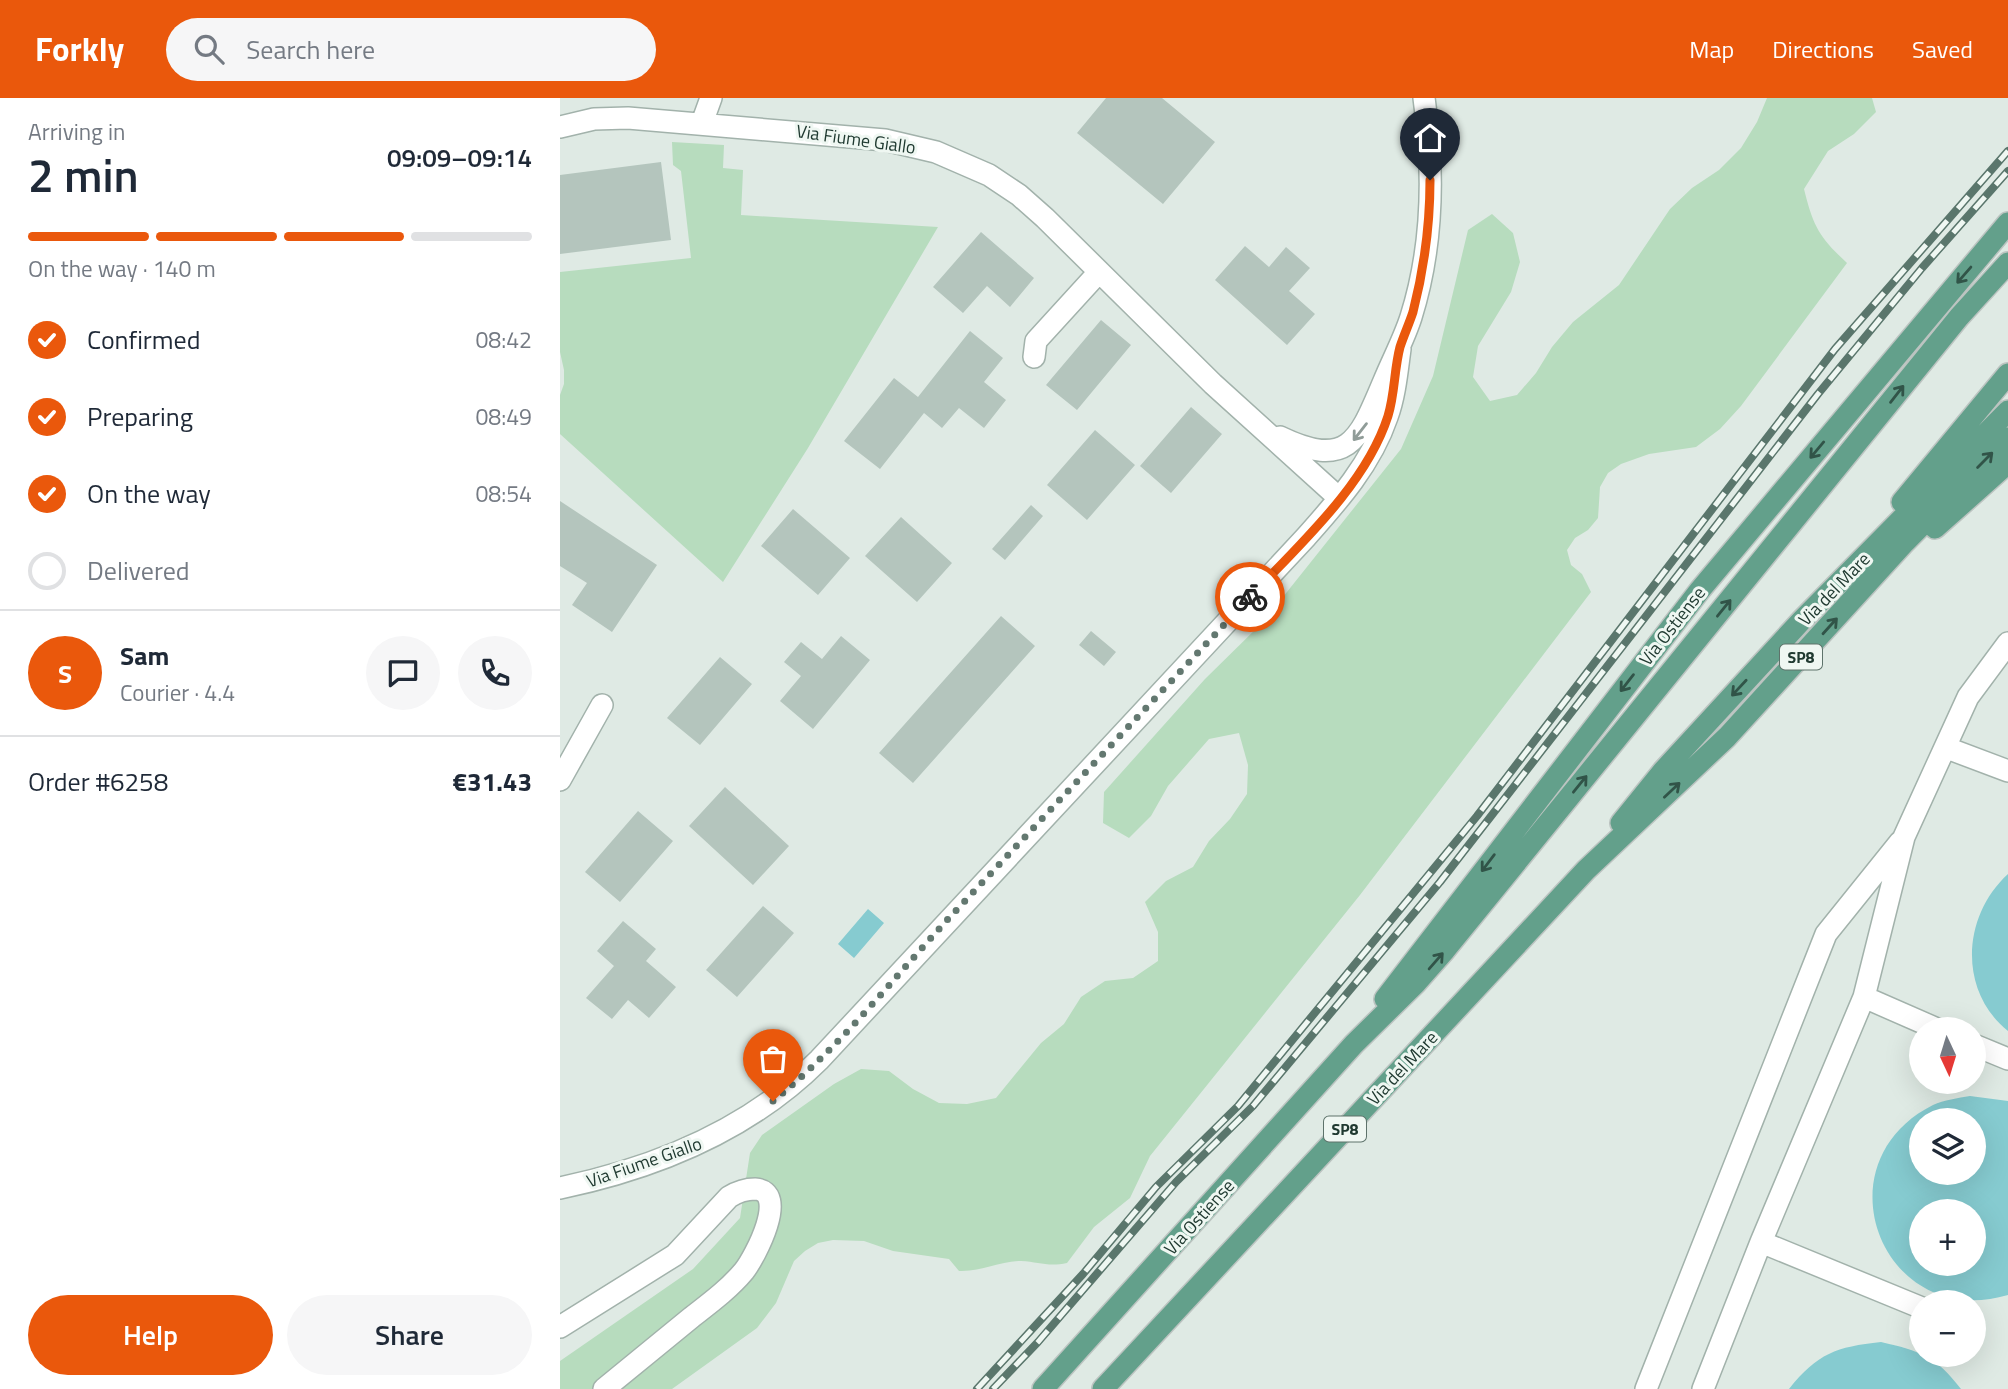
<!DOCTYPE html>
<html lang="en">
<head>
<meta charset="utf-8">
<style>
  :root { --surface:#fff; --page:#f6f6f7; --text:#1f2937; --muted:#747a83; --line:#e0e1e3; --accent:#ea580c }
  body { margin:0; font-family:"Titillium Web",sans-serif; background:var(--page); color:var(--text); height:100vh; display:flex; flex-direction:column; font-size:26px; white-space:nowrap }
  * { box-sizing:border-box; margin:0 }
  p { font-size:23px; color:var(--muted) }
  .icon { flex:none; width:38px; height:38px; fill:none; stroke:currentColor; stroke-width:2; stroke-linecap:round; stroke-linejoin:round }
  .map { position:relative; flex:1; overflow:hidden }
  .sheet { display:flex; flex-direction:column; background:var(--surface); width:560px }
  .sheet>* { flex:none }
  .needle { width:46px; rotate:176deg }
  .controls { position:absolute; left:1349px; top:919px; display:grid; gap:14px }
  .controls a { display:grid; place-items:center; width:77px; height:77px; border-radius:50%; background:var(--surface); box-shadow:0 7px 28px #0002; font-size:35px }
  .pin { position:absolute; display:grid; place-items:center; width:60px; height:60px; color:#fff; margin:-72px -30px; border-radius:50% 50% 50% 0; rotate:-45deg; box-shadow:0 0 7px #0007 }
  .pin .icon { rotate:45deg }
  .courier { position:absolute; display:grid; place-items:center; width:70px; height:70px; margin:-35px; border:5px solid #ea580c; border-radius:50%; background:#fff; color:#222; box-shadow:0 2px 9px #0007 }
  .head em { font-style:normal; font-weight:600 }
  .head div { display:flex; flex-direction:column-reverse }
  .head { display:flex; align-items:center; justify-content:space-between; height:119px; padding:0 28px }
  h1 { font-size:46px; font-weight:600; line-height:52px }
  .bar { display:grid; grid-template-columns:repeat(4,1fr); gap:10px 7px; align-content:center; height:84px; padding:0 28px }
  .bar i { height:9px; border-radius:5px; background:var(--line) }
  .bar .on { background:var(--accent) }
  .bar p { grid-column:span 4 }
  .line { display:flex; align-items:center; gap:18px; padding:0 28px; border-top:2px solid var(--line) }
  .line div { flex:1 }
  .round { display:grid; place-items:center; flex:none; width:74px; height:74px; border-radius:37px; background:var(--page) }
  ol { padding:0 28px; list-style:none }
  li { display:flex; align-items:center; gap:21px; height:77px }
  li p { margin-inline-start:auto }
  li .icon { padding:7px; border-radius:50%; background:var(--accent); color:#fff; stroke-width:4 }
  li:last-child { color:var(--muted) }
  li i { width:38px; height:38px; border:4px solid var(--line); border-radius:50% }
  .cta { display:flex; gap:14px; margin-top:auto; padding:14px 28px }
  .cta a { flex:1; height:80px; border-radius:42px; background:var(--accent); color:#fff; font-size:28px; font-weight:600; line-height:80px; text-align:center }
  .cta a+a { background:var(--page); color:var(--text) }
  header { display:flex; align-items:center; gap:42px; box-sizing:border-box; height:98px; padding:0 35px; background:var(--accent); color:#fff }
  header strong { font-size:33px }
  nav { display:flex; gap:38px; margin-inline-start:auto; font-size:24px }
  .search { width:490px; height:63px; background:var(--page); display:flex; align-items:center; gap:18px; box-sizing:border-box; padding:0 24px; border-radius:38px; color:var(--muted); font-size:26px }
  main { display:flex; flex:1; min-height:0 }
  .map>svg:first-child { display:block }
  .green { fill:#b7dcbe }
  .water { fill:#86cbd0; fill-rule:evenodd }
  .building { fill:#b4c5bd }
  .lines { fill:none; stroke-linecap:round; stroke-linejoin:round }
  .minor-casing { stroke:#a2b2ab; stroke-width:24 }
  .major-casing { stroke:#bcc4c1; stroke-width:24 }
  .minor { stroke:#fff; stroke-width:21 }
  .major { stroke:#63a08b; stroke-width:21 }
  .rail-casing { stroke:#5a766c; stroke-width:8 }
  .rail { stroke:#eff7f2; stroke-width:5; stroke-dasharray:16; stroke-linecap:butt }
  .oneway { stroke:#315448 }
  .oneway2 { stroke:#909c98 }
  .done { stroke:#637870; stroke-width:7; stroke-dasharray:0 12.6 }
  .route { stroke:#ea580c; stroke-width:9 }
  .labels { text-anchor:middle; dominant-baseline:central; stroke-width:6; stroke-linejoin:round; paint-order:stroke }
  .shield { fill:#eff7f2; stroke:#5e736b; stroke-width:2 }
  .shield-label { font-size:16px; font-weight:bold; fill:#203a31 }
  .street-label { font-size:18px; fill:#203a31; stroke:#eff7f2 }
</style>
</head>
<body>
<header>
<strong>Forkly</strong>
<div class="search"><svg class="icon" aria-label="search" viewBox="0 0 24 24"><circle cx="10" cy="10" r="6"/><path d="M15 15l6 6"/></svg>Search here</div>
<nav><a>Map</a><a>Directions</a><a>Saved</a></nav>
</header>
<main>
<section class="sheet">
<div class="head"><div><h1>2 min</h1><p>Arriving in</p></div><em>09:09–09:14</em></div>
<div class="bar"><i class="on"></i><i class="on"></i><i class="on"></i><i></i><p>On the way · 140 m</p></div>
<ol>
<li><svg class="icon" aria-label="check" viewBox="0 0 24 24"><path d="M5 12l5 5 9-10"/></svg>Confirmed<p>08:42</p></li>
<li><svg class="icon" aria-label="check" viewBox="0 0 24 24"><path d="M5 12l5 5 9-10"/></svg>Preparing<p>08:49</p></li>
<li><svg class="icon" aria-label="check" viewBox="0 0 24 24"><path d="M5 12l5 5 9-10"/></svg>On the way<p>08:54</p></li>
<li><i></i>Delivered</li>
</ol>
<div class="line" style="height:126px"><b class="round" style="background:var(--accent);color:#fff">S</b><div><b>Sam</b><p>Courier · 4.4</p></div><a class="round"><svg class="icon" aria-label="chat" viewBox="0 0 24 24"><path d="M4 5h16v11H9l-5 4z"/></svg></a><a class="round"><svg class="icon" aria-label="phone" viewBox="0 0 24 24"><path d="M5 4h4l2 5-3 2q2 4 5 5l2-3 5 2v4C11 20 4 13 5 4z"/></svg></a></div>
<div class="line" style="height:91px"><div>Order #6258</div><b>€31.43</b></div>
<div class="cta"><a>Help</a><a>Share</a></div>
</section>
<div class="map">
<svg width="1448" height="1291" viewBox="0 0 1448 1291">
  <rect width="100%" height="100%" fill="#dfeae4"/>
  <path class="green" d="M 1207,0 L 1312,0 L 1316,14 L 1294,36 L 1268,53 L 1244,91 C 1253,128 1259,139 1287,165 L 1181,308 L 1160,331 L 1136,349 L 1089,356 L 1061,366 L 1048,375 L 1040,389 L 1038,420 L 1028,432 L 1015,440 L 1007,452 L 1011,467 L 1022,476 L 1031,494 L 800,797 L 590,1058 L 570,1100 L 534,1129 L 507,1165 C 488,1169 479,1164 461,1163 C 440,1163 422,1174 399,1173 L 389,1161 L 333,1153 L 304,1143 L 273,1142 L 258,1145 L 245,1153 L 234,1163 L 216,1205 L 197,1230 L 112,1291 L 0,1291 L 0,1263 L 133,1171 L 180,1120 L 190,1055 L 202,1037 L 274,986 L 301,971 L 329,973 L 353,991 L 379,1005 L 407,1006 L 436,1000 L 481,945 L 504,926 L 521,899 L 545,883 L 573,880 L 598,863 L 598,834 L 585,804 L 606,783 L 633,769 L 649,743 L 670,721 L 687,696 L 688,667 L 679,635 L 649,641 L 608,688 L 591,718 L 569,740 L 543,725 L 544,694 L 645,581 L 703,524 L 841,351 L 873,278 L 908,132 L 932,116 L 953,135 L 960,164 L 951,194 L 918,248 L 913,279 L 930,303 L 957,297 L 976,275 L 992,249 L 1013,224 L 1059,187 L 1110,111 L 1132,90 L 1159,72 L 1181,50 L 1197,24 Z
    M 112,44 L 164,47 L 163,70 L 183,72 L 181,117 L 378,129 L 248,350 L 163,484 L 0,336 L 0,297 L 4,286 L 4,272 L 0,254 L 0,174 L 131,160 L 121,73 L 113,67 Z"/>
  <path class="water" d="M 1448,776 L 1448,933 C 1398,893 1402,818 1448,776 Z
    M 308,811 L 324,825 L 294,860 L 278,846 Z
    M 1410,998 L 1448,1003 L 1448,1197 C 1322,1234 1257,1065 1373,1007 C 1384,1002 1398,1000 1410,998 ZM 1414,1022 L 1414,1074 L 1362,1074 L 1362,1022 ZM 1362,1113 L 1414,1113 L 1414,1166 L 1362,1166 Z
    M 1321,1244 C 1360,1253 1376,1258 1401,1291 L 1229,1291 C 1258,1255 1276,1249 1321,1244 Z"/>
  <path class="building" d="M 546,0 L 602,0 L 655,44 L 603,106 L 517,35 Z
    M 101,64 L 111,142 L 0,156 L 0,77 Z
    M 421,134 L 474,180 L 450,209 L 427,188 L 403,215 L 373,189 Z
    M 685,148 L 709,169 L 726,149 L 750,170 L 729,193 L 755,216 L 727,247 L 655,182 Z
    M 541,222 L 571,247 L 517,312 L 486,287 Z
    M 410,233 L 443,260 L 424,284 L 446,302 L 424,330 L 399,310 L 382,330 L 364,315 L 320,371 L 284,343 L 334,280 L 358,299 Z
    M 631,309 L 662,336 L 611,395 L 580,368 Z
    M 535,332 L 575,367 L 527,422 L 487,387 Z
    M 0,403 L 97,467 L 52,534 L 12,507 L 27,485 L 0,468 Z
    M 471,407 L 483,418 L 445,462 L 432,451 Z
    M 233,411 L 290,460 L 258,497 L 201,448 Z
    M 341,419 L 392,465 L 357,504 L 305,458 Z
    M 441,518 L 475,548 L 353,685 L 319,655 Z
    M 531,533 L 556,554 L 544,568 L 519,547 Z
    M 281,538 L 310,562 L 253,631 L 220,603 L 241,578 L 224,564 L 241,544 L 262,561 Z
    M 160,559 L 192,586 L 140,647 L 107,620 Z
    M 165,689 L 229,748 L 193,787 L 129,728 Z
    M 78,713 L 113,743 L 60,804 L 25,774 Z
    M 203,808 L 234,835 L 177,899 L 146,872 Z
    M 63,823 L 96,851 L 86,863 L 116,889 L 89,920 L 68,902 L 52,921 L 26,900 L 54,868 L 37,853 Z"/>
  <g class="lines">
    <defs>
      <path id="minor" d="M 142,25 L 151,0
        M 0,29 L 34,21 L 68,20 L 325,42 L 376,54 L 429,77 L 459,97 L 485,120 L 653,286 L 779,400
        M 474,259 L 476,243 L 539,174
        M 720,339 C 790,373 800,339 824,283 C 833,261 844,241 851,219 C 873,149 874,71 864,0
        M 1387,650 L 1448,673
        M 0,682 L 42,607
        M 1304,899 L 1377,931
        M 1414,947 L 1448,961
        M 0,1090 C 96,1070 188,1033 259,962 L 746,439 C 778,403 811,366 827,319 C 835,297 837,273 840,251
        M 1201,1144 L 1362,1210
        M 0,1229 L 115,1157 L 169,1099 C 177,1094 185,1091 195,1091 C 230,1093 195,1159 184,1173 C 169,1191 150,1205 132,1219 C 103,1243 73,1267 44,1291
        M 1086,1291 L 1266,836 L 1340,744
        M 1143,1291 L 1201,1144 L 1304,899 L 1344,739 L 1408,599 L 1448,545"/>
      <path id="major" d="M 1342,404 L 1448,276
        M 1375,430 L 1448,365
        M 1061,725 L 1103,673 L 1242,522 L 1448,313
        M 825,901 L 1140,492 L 1448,125
        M 483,1291 L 794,946 L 855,886 L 885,852 L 1399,219 L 1448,165
        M 543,1291 L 1026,772 L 1167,639 L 1345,444 L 1448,340"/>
    </defs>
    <use href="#minor" class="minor-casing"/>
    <use href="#major" class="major-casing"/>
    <use href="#minor" class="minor"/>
    <use href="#major" class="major"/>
    <defs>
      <path id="rail" d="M 417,1291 L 523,1176 L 596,1089 L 678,1008 L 917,718 L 1275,251 L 1448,53
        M 433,1291 L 478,1244 L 616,1084 L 693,1008 L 880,784 L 1258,296 L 1362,170 L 1448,73"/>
    </defs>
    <use href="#rail" class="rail-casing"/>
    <use href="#rail" class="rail"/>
  </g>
  <defs><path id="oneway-shaft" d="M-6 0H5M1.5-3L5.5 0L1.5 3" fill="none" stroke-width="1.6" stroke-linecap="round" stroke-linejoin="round" transform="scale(1.75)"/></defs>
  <g class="oneway">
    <use href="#oneway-shaft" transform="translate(1404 177) rotate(131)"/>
    <use href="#oneway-shaft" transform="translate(1337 296) rotate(-52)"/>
    <use href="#oneway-shaft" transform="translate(1257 352) rotate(130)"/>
    <use href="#oneway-shaft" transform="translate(1425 362) rotate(-45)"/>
    <use href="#oneway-shaft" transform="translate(1164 510) rotate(-51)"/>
    <use href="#oneway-shaft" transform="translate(1270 528) rotate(-48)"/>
    <use href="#oneway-shaft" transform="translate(1067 585) rotate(128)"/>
    <use href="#oneway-shaft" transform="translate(1179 590) rotate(133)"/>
    <use href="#oneway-shaft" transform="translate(1020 686) rotate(-51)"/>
    <use href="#oneway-shaft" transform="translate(1112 692) rotate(-43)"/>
    <use href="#oneway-shaft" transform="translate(928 765) rotate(127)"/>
    <use href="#oneway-shaft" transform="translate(876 863) rotate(-49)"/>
  </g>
  <use class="oneway2" href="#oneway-shaft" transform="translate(800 334) rotate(128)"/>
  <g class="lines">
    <path class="done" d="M 213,1003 C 279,950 332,882 389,820 C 489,713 590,606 690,499"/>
    <path class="route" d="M 690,499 C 739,447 806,387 828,318 C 835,295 834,272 840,249 C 844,237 849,226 853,214 C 864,171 870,126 870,82"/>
  </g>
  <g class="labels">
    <g class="shield">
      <rect x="1220" y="546.5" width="42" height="25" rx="5"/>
      <rect x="764" y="1018.5" width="42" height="25" rx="5"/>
    </g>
    <g class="shield-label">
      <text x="1241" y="559">SP8</text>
      <text x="785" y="1031">SP8</text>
    </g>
    <g class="street-label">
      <text transform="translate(296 41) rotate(8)">Via Fiume Giallo</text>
      <text transform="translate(1274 491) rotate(-46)">Via del Mare</text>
      <text transform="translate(1112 528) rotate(-52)">Via Ostiense</text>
      <text transform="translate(842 970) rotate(-47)">Via del Mare</text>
      <text transform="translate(84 1064) rotate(-19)">Via Fiume Giallo</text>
      <text transform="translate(639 1119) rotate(-48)">Via Ostiense</text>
    </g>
  </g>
</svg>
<div class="controls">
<a><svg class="needle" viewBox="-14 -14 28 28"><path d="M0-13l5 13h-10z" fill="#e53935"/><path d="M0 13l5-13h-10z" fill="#747a83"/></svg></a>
<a><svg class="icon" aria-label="layers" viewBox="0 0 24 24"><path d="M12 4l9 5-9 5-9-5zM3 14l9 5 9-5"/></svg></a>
<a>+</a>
<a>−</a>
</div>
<div class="pin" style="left:213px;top:1003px;background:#ea580c"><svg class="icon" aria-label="bag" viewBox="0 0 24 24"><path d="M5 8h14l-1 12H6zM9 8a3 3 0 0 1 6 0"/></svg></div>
<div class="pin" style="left:870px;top:82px;background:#1f2937"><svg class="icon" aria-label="home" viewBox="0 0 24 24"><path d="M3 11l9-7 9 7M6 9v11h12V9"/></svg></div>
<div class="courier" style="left:690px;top:499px"><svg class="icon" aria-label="bike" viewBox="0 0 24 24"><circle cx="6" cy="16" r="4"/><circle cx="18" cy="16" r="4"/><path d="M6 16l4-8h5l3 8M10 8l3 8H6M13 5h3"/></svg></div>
</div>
</main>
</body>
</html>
